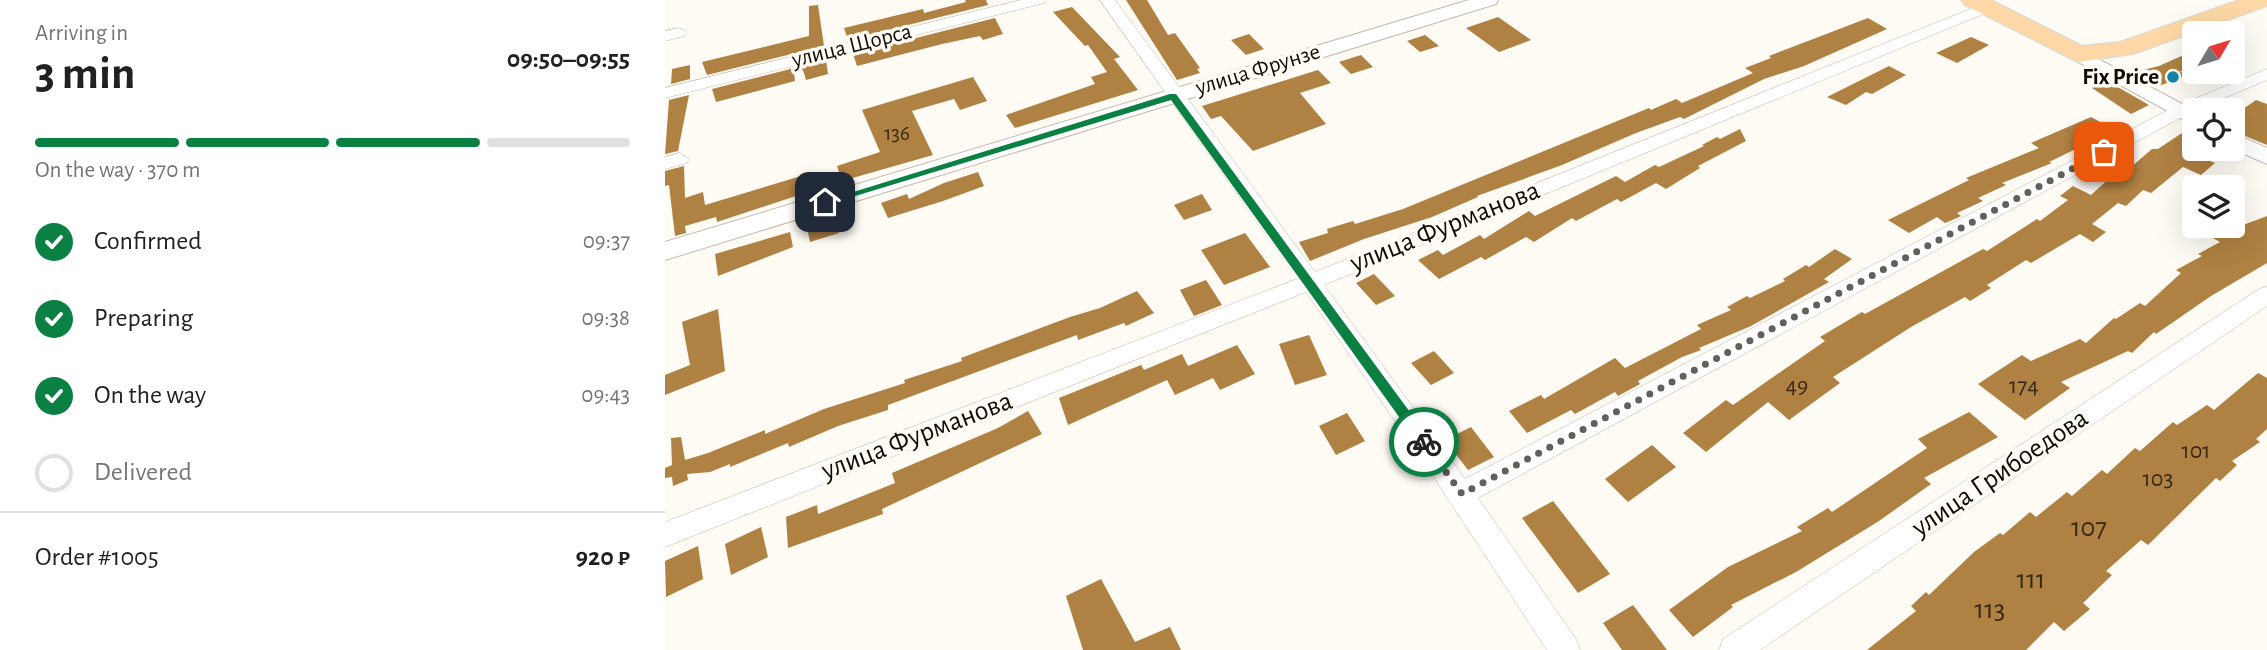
<!DOCTYPE html>
<html lang="en">
<head>
<meta charset="utf-8">
<style>
  :root { --surface:#fff; --page:#f6f6f6; --text:#202124; --muted:#757577; --line:#e0e0e0; --accent:#0b8043 }
  body { margin:0; font-family:"Alegreya Sans",sans-serif; background:var(--page); color:var(--text); height:100vh; display:flex; flex-direction:column; font-size:26px; white-space:nowrap }
  * { box-sizing:border-box; margin:0 }
  p { font-size:23px; color:var(--muted) }
  .icon { flex:none; width:38px; height:38px; fill:none; stroke:currentColor; stroke-width:2; stroke-linecap:round; stroke-linejoin:round }
  .map { position:relative; flex:1; overflow:hidden }
  .side { display:flex; flex-direction:column; background:var(--surface); width:665px }
  .side>* { flex:none }
  .needle { width:46px; rotate:52deg }
  .controls { position:absolute; left:1517px; top:21px; display:grid; gap:14px }
  .controls a { display:grid; place-items:center; width:63px; height:63px; border-radius:7px; background:var(--surface); box-shadow:0 7px 28px #0002; font-size:35px }
  .pin { position:absolute; display:grid; place-items:center; width:60px; height:60px; color:#fff; margin:-30px; border-radius:14px; box-shadow:0 4px 10px #0006 }
  .courier { position:absolute; display:grid; place-items:center; width:70px; height:70px; margin:-35px; border:5px solid #0b8043; border-radius:50%; background:#fff; color:#222; box-shadow:0 2px 9px #0007 }
  .headline em { font-style:normal; font-weight:600 }
  .headline div { display:flex; flex-direction:column-reverse }
  .headline { display:flex; align-items:center; justify-content:space-between; height:119px; padding:0 35px }
  h1 { font-size:46px; font-weight:600; line-height:52px }
  .bar { display:grid; grid-template-columns:repeat(4,1fr); gap:10px 7px; align-content:center; height:84px; padding:0 35px }
  .bar i { height:9px; border-radius:5px; background:var(--line) }
  .bar .current { background:var(--accent) }
  .bar p { grid-column:span 4 }
  .line { display:flex; align-items:center; gap:18px; padding:0 35px; border-top:2px solid var(--line) }
  .line div { flex:1 }
  ol { padding:0 35px; list-style:none }
  li { display:flex; align-items:center; gap:21px; height:77px }
  li p { margin-inline-start:auto }
  li .icon { padding:7px; border-radius:50%; background:var(--accent); color:#fff; stroke-width:4 }
  li:last-child { color:var(--muted) }
  li i { width:38px; height:38px; border:4px solid var(--line); border-radius:50% }
  main { display:flex; flex:1; min-height:0 }
  .map>svg:first-child { display:block }
  .building { fill:#af8142 }
  .lines { fill:none; stroke-linecap:round; stroke-linejoin:round }
  .minor-casing { stroke:#c5baae; stroke-width:1 }
  .tertiary-casing { stroke:#c5baae; stroke-width:2 }
  .primary-casing { stroke:#d9d8d7; stroke-width:2 }
  .minor { fill:#fff; fill-rule:evenodd }
  .tertiary { fill:#fff; fill-rule:evenodd }
  .primary { fill:#fdd8a6; fill-rule:evenodd }
  .route { fill:#0b8043 }
  .done { stroke:#635f5b; stroke-width:7; stroke-dasharray:0 12.6 }
  .poi-dot { fill:#1287ac; stroke:#fefaf4; stroke-width:2.5 }
  .labels { text-anchor:middle; dominant-baseline:central; stroke-width:7; stroke-linejoin:round; paint-order:stroke }
  .far-number-label { font-size:21px; fill:#372916 }
  .far-street-label { font-size:23px; fill:#0f0c08; stroke:#fefaf4 }
  .far-poi-label { font-size:23px; font-weight:bold; fill:#0f0c08; stroke:#fefaf4; text-anchor:end }
  .number-label { font-size:24px; fill:#372916 }
  .street-label { font-size:28px; fill:#0f0c08; stroke:#fefaf4 }
  .near-number-label { font-size:28px; fill:#372916 }
</style>
</head>
<body>
<main>
<section class="side">
<div class="headline"><div><h1>3 min</h1><p>Arriving in</p></div><em>09:50–09:55</em></div>
<div class="bar"><i class="current"></i><i class="current"></i><i class="current"></i><i></i><p>On the way · 370 m</p></div>
<ol>
<li><svg class="icon" aria-label="check" viewBox="0 0 24 24"><path d="M5 12l5 5 9-10"/></svg>Confirmed<p>09:37</p></li>
<li><svg class="icon" aria-label="check" viewBox="0 0 24 24"><path d="M5 12l5 5 9-10"/></svg>Preparing<p>09:38</p></li>
<li><svg class="icon" aria-label="check" viewBox="0 0 24 24"><path d="M5 12l5 5 9-10"/></svg>On the way<p>09:43</p></li>
<li><i></i>Delivered</li>
</ol>
<div class="line" style="height:91px"><div>Order #1005</div><b>920 ₽</b></div>
</section>
<div class="map">
<svg width="1602" height="650" viewBox="0 0 1602 650">
  <rect width="100%" height="100%" fill="#fefaf4"/>
  <path class="building" d="M 300,0 L 321,0 L 323,5 L 183,40 L 179,28 L 258,9 L 259,13 L 301,2 Z
    M 461,0 L 482,0 L 503,35 L 510,33 L 535,68 L 532,69 L 535,73 L 512,80 Z
    M 153,5 L 159,46 L 42,75 L 37,62 L 144,36 L 144,6 Z
    M 407,7 L 455,57 L 449,59 L 473,90 L 350,128 L 341,115 L 430,84 L 426,77 L 442,72 L 423,45 L 420,46 L 388,12 Z
    M 833,17 L 866,40 L 834,52 L 801,28 Z
    M 330,18 L 338,34 L 318,40 L 315,36 L 277,44 L 192,66 L 188,54 Z
    M 1203,18 L 1222,29 L 1139,66 L 1099,79 L 1019,119 L 1015,117 L 971,133 L 897,165 L 812,196 L 813,197 L 767,217 L 699,239 L 645,261 L 634,242 L 663,233 L 662,229 L 688,221 L 690,224 L 738,209 L 984,108 L 986,110 L 1011,99 L 1017,103 L 1088,73 L 1080,68 L 1106,58 L 1104,56 Z
    M 584,34 L 599,49 L 581,55 L 566,40 Z
    M 760,35 L 774,46 L 755,52 L 742,41 Z
    M 1306,37 L 1324,45 L 1292,63 L 1271,53 Z
    M 1530,50 L 1530,67 L 1514,72 L 1529,73 L 1491,87 L 1466,73 L 1494,66 Z
    M 696,55 L 708,67 L 686,74 L 674,62 Z
    M 161,60 L 163,74 L 141,80 L 138,70 L 129,72 L 130,81 L 51,102 L 47,89 Z
    M 25,65 L 25,79 L 6,84 L 7,69 Z
    M 1224,66 L 1241,75 L 1207,94 L 1201,92 L 1181,105 L 1162,97 Z
    M 653,70 L 666,83 L 635,93 L 661,124 L 588,151 L 556,116 L 546,119 L 537,106 Z
    M 308,77 L 322,101 L 295,110 L 289,99 L 247,111 L 268,155 L 177,181 L 172,166 L 215,152 L 197,110 Z
    M 1434,81 L 1444,82 L 1484,105 L 1466,114 L 1427,88 Z
    M 24,95 L 13,151 L 0,154 L 4,100 Z
    M 1591,100 L 1602,104 L 1602,145 L 1568,131 L 1568,116 Z
    M 1426,117 L 1450,130 L 1384,162 L 1387,163 L 1337,183 L 1341,185 L 1313,198 L 1318,201 L 1292,213 L 1296,216 L 1292,218 L 1280,223 L 1272,217 L 1244,233 L 1223,220 L 1304,180 L 1301,178 L 1374,148 L 1366,143 Z
    M 1526,127 L 1530,128 L 1530,149 L 1559,149 L 1543,160 L 1550,163 L 1536,175 L 1518,167 L 1486,193 L 1478,190 L 1461,206 L 1453,203 L 1427,224 L 1441,232 L 1428,242 L 1415,234 L 1366,263 L 1361,260 L 1322,285 L 1326,288 L 1305,301 L 1300,297 L 1246,327 L 1168,377 L 1175,383 L 1124,420 L 1103,402 L 1041,452 L 1018,433 L 1061,400 L 1068,405 L 1160,341 L 1155,337 L 1197,312 L 1200,314 L 1318,249 L 1322,251 L 1372,219 L 1375,221 L 1403,200 L 1395,196 L 1408,186 L 1426,195 L 1459,165 L 1465,168 L 1487,149 L 1493,149 Z
    M 1075,129 L 1081,141 L 1033,166 L 1035,168 L 1001,189 L 991,183 L 956,202 L 952,199 L 911,221 L 907,218 L 869,242 L 861,237 L 820,260 L 816,257 L 774,279 L 753,260 L 773,250 L 778,255 L 815,235 L 819,239 L 864,211 L 870,216 L 951,176 L 960,182 L 990,165 L 994,167 L 1039,146 L 1037,145 L 1052,137 L 1055,139 Z
    M 19,166 L 20,198 L 38,192 L 40,205 L 136,176 L 144,176 L 146,191 L 52,222 L 51,217 L 20,226 L 21,233 L 10,236 L 4,185 L 0,186 L 0,171 Z
    M 313,172 L 319,186 L 278,201 L 223,218 L 216,203 L 242,194 L 244,199 L 279,183 Z
    M 537,194 L 547,210 L 519,220 L 509,205 Z
    M 1602,216 L 1602,263 L 1546,296 L 1491,334 L 1489,332 L 1467,353 L 1463,351 L 1396,382 L 1405,388 L 1360,420 L 1313,384 L 1357,355 L 1366,361 L 1415,339 L 1421,343 L 1449,318 L 1451,319 L 1475,303 L 1480,306 L 1516,273 L 1511,270 L 1537,256 L 1533,254 L 1555,242 L 1546,237 Z
    M 169,219 L 174,233 L 145,242 L 142,228 Z
    M 125,232 L 128,247 L 53,276 L 50,254 Z
    M 580,233 L 605,267 L 559,285 L 536,250 Z
    M 1170,249 L 1187,259 L 1159,279 L 1164,282 L 1086,326 L 1034,348 L 1036,350 L 1017,357 L 973,381 L 975,384 L 953,396 L 950,392 L 910,414 L 906,410 L 862,433 L 844,411 L 876,395 L 879,399 L 950,358 L 960,368 L 1036,329 L 1032,325 L 1066,310 L 1062,307 L 1082,296 L 1085,298 L 1120,281 L 1118,279 L 1141,265 L 1144,267 Z
    M 709,274 L 730,296 L 711,305 L 691,283 Z
    M 541,280 L 557,305 L 529,316 L 515,290 Z
    M 472,291 L 489,313 L 461,326 L 459,323 L 413,340 L 412,335 L 223,405 L 223,410 L 173,426 L 124,447 L 123,443 L 65,467 L 65,464 L 45,472 L 22,474 L 23,480 L 8,486 L 7,477 L 0,478 L 0,468 L 7,465 L 6,438 L 16,437 L 20,460 L 43,453 L 100,430 L 100,434 L 159,409 L 240,383 L 239,380 L 297,361 L 296,358 L 405,317 L 435,308 Z
    M 53,309 L 60,371 L 0,395 L 0,375 L 25,365 L 17,322 Z
    M 644,335 L 662,375 L 630,385 L 614,344 Z
    M 572,345 L 590,374 L 555,390 L 548,378 L 510,395 L 502,380 L 403,425 L 394,398 L 476,365 L 479,370 L 517,354 L 523,366 Z
    M 769,351 L 789,373 L 766,385 L 746,363 Z
    M 1593,373 L 1602,378 L 1602,429 L 1591,439 L 1595,442 L 1567,461 L 1572,465 L 1555,481 L 1551,478 L 1483,545 L 1476,540 L 1441,571 L 1447,575 L 1418,603 L 1425,609 L 1399,631 L 1389,622 L 1361,650 L 1202,650 L 1251,611 L 1246,606 L 1261,592 L 1264,595 L 1309,552 L 1335,533 L 1338,535 L 1365,512 L 1371,517 L 1402,492 L 1407,496 L 1437,470 L 1442,474 L 1470,448 L 1475,451 L 1508,422 L 1512,425 L 1542,405 L 1549,410 Z
    M 363,411 L 377,434 L 217,509 L 218,514 L 123,548 L 121,517 L 152,505 L 153,514 L 230,483 L 227,473 L 333,428 Z
    M 1304,412 L 1333,437 L 1259,478 L 1266,484 L 1214,521 L 1131,572 L 1066,605 L 1068,607 L 1028,637 L 1004,610 L 1063,567 L 1137,531 L 1132,527 L 1163,508 L 1167,512 L 1262,448 L 1253,439 Z
    M 682,413 L 700,441 L 671,455 L 654,426 Z
    M 806,427 L 829,457 L 803,470 L 780,440 Z
    M 987,445 L 1011,467 L 963,502 L 940,479 Z
    M 888,501 L 945,574 L 913,593 L 857,518 Z
    M 96,527 L 103,557 L 66,575 L 60,544 Z
    M 33,546 L 38,579 L 1,597 L 0,561 Z
    M 436,579 L 470,642 L 505,627 L 516,650 L 418,650 L 401,596 Z
    M 968,605 L 987,630 L 1002,650 L 957,650 L 938,623 Z"/>
  <g class="lines">
    <defs>
      <path id="minor" d="M 356,0 L 381,0 L 379,3 L 0,98 L 0,88 Z
        M 435,0 L 450,0 L 650,272 L 1318,4 L 1328,4 L 1331,7 L 1328,10 L 659,285 L 800,479 L 1507,108 L 1602,69 L 1602,80 L 1530,110 L 813,498 L 911,639 L 915,650 L 882,650 L 766,473 L 641,292 L 0,547 L 0,522 L 632,279 Z
        M 13,28 L 19,30 L 21,33 L 19,36 L 0,41 L 0,31 Z
        M 15,153 L 24,159 L 22,163 L 0,169 L 0,157 Z
        M 1602,287 L 1602,306 L 1095,650 L 1054,650 L 1058,639 L 1594,289 Z"/>
      <path id="tertiary" d="M 804,0 L 833,0 L 831,4 L 0,260 L 0,242 Z
        M 1413,48 L 1530,111 L 1530,126 L 1406,58 L 1403,54 L 1406,50 Z
        M 1568,133 L 1602,148 L 1602,164 L 1568,149 Z"/>
      <path id="primary" d="M 1296,0 L 1326,0 L 1417,46 L 1455,42 L 1574,0 L 1602,0 L 1602,6 L 1468,54 L 1413,62 L 1300,5 Z"/>
    </defs>
    <use href="#minor" class="minor-casing"/>
    <use href="#tertiary" class="tertiary-casing"/>
    <use href="#primary" class="primary-casing"/>
    <use href="#minor" class="minor"/>
    <use href="#tertiary" class="tertiary"/>
    <use href="#primary" class="primary"/>
  </g>
  <path class="route" d="M 505,94 L 511,94 L 764,438 L 764,446 L 755,446 L 506,100 L 164,204 L 156,202 Z"/>
  <g class="lines">
    <path class="done" d="M 759,442 L 797,494 L 1439,152"/>
  </g>
  <circle class="poi-dot" cx="1508" cy="77" r="7"/>
  <g class="labels">
    <g class="far-number-label">
      <text x="232" y="133">136</text>
    </g>
    <g class="far-street-label">
      <text transform="translate(187 46) rotate(-14)">улица Щорса</text>
      <text transform="translate(593 70) rotate(-17)">улица Фрунзе</text>
    </g>
    <g class="far-poi-label">
      <text x="1494" y="77">Fix Price</text>
    </g>
    <g class="number-label">
      <text x="1132" y="386">49</text>
      <text x="1359" y="386">174</text>
      <text x="1531" y="451">101</text>
      <text x="1493" y="479">103</text>
    </g>
    <g class="street-label">
      <text transform="translate(780 227) rotate(-22)">улица Фурманова</text>
      <text transform="translate(252 436) rotate(-21)">улица Фурманова</text>
      <text transform="translate(1335 473) rotate(-34)">улица Грибоедова</text>
    </g>
    <g class="near-number-label">
      <text x="1424" y="528">107</text>
      <text x="1366" y="580">111</text>
      <text x="1325" y="610">113</text>
    </g>
  </g>
</svg>
<div class="controls">
<a><svg class="needle" viewBox="-14 -14 28 28"><path d="M0-13l5 13h-10z" fill="#e53935"/><path d="M0 13l5-13h-10z" fill="#757577"/></svg></a>
<a><svg class="icon" aria-label="locate" viewBox="0 0 24 24"><circle cx="12" cy="12" r="6"/><path d="M12 2v4M12 18v4M2 12h4M18 12h4"/></svg></a>
<a><svg class="icon" aria-label="layers" viewBox="0 0 24 24"><path d="M12 4l9 5-9 5-9-5zM3 14l9 5 9-5"/></svg></a>
</div>
<div class="pin" style="left:1439px;top:152px;background:#ea580c"><svg class="icon" aria-label="bag" viewBox="0 0 24 24"><path d="M5 8h14l-1 12H6zM9 8a3 3 0 0 1 6 0"/></svg></div>
<div class="pin" style="left:160px;top:202px;background:#1f2937"><svg class="icon" aria-label="home" viewBox="0 0 24 24"><path d="M3 11l9-7 9 7M6 9v11h12V9"/></svg></div>
<div class="courier" style="left:759px;top:442px"><svg class="icon" aria-label="bike" viewBox="0 0 24 24"><circle cx="6" cy="16" r="4"/><circle cx="18" cy="16" r="4"/><path d="M6 16l4-8h5l3 8M10 8l3 8H6M13 5h3"/></svg></div>
</div>
</main>
</body>
</html>
